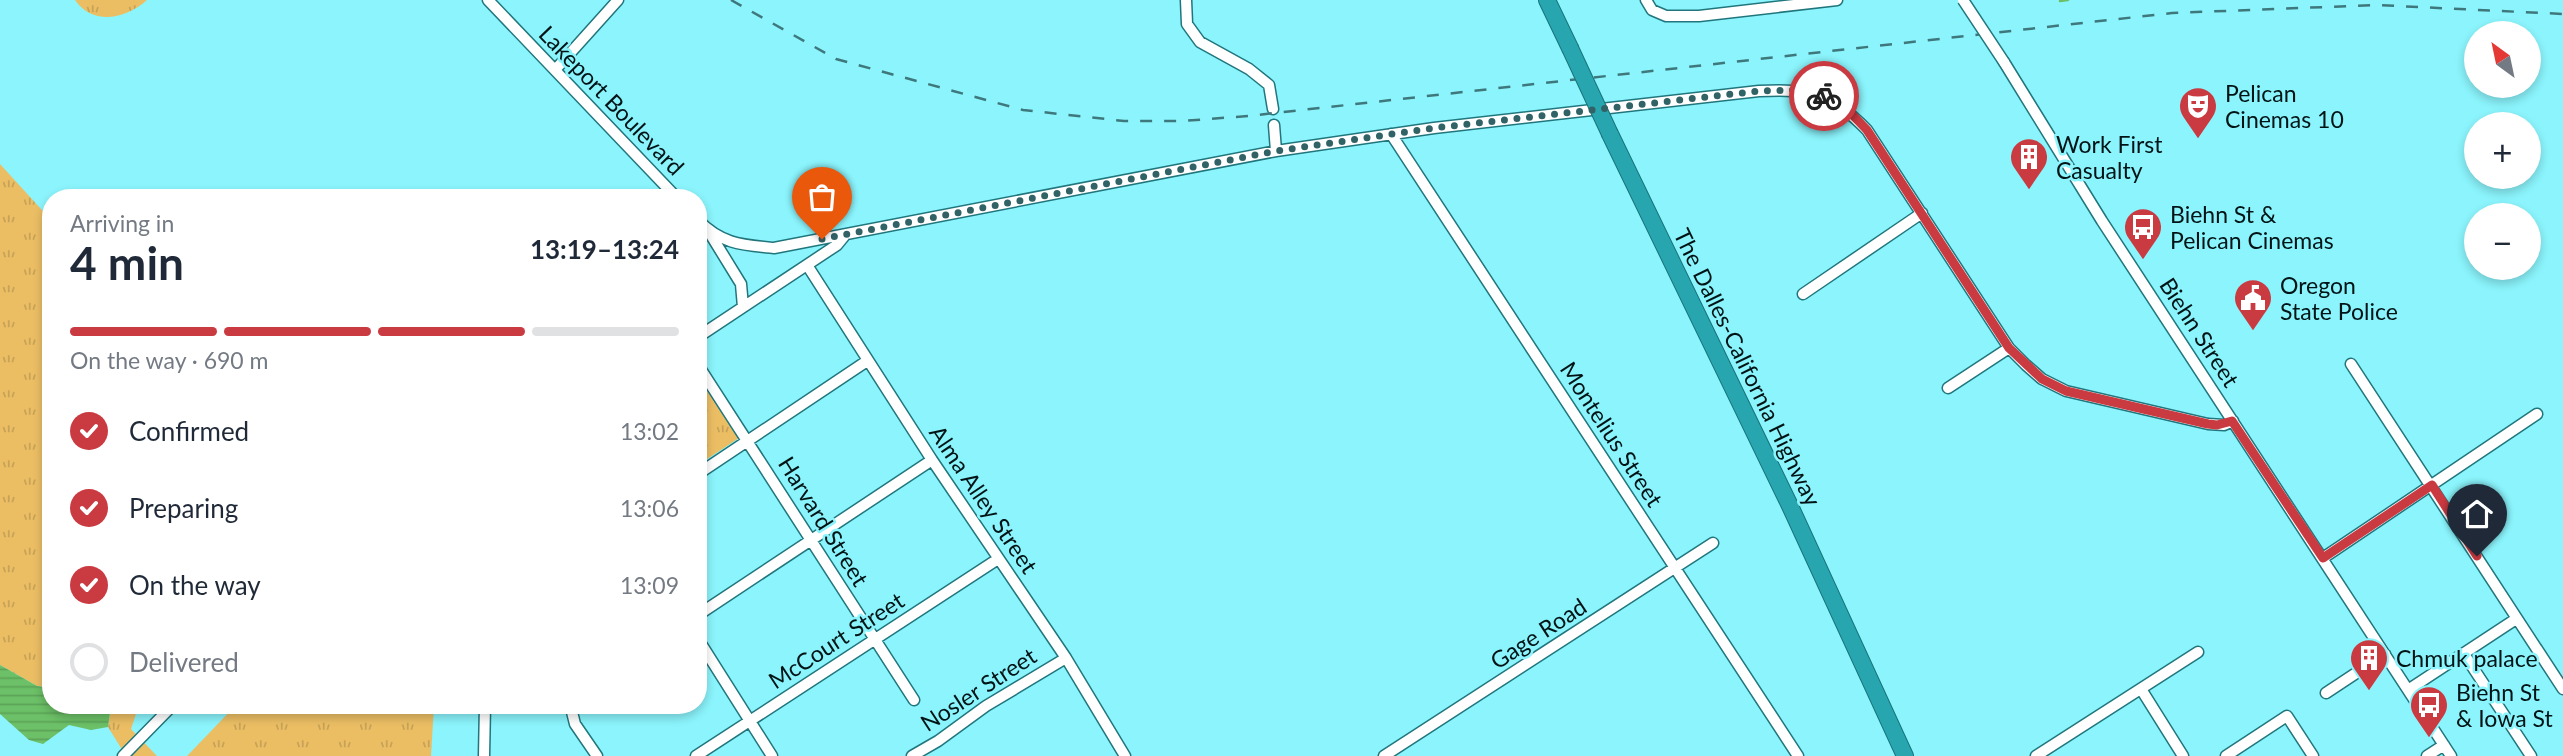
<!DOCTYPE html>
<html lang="en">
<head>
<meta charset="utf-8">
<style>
  :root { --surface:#fff; --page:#f2f2f3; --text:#1f2937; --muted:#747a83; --line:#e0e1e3; --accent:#ca3a41 }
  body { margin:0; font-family:Lato,sans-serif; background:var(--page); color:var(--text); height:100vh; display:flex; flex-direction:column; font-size:26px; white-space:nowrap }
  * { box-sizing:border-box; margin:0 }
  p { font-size:23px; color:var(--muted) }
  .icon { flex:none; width:38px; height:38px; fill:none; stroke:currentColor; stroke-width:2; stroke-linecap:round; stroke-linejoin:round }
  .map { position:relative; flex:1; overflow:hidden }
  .panel { position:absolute; left:42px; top:189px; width:665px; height:525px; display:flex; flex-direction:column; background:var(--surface); border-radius:28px; box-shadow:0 4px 10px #0003 }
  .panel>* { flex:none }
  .needle { width:46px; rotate:327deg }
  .controls { position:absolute; left:2464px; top:21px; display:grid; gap:14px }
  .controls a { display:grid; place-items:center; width:77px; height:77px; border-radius:50%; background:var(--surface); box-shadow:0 4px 10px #0003; font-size:35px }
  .pin { position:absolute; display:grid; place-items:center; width:60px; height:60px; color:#fff; margin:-72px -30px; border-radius:50% 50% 50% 0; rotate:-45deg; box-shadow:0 0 7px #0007 }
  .pin .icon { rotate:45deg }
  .courier { position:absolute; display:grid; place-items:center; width:70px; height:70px; margin:-35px; border:5px solid #ca3a41; border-radius:50%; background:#fff; color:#222; box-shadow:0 2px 9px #0007 }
  .summary em { font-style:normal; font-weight:700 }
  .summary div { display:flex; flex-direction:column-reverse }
  .summary { display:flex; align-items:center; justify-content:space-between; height:119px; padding:0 28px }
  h1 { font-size:46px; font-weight:700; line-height:52px }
  .bar { display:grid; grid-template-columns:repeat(4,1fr); gap:10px 7px; align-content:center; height:84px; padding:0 28px }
  .bar i { height:9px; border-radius:5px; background:var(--line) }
  .bar .selected { background:var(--accent) }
  .bar p { grid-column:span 4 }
  ol { padding:0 28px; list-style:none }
  li { display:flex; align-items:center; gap:21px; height:77px }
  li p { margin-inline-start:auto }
  li .icon { padding:7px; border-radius:50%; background:var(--accent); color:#fff; stroke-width:4 }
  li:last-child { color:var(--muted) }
  li i { width:38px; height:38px; border:4px solid var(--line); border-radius:50% }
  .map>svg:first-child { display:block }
  .grass { fill:url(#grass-tufts) }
  .water { fill:url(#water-rules) }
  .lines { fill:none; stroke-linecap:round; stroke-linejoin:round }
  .stream { stroke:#6cc067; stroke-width:2.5 }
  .minor-casing { stroke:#21767d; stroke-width:13 }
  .highway-casing { stroke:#19737a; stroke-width:18 }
  .minor { stroke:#fff; stroke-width:10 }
  .highway { stroke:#27a6b0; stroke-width:16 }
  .rail { stroke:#3e787c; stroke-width:2.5; stroke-dasharray:12 12; stroke-linecap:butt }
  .minor-bridge-casing { stroke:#21767d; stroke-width:13; stroke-linecap:butt }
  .highway-bridge-casing { stroke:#19737a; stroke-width:18; stroke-linecap:butt }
  .minor-bridge { stroke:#fff; stroke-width:10 }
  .highway-bridge { stroke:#27a6b0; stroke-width:16 }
  .done { stroke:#316266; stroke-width:7; stroke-dasharray:0 12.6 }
  .route { stroke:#ca3a41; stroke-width:9 }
  .labels { text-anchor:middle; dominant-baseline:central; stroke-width:5; stroke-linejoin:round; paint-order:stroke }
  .poi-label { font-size:23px; fill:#001315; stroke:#8bf4fc; text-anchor:start }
  .street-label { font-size:23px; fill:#001315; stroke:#8bf4fc }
</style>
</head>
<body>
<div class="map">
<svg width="2563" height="756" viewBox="0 0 2563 756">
  <defs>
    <pattern id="grass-tufts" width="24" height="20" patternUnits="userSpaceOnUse" patternTransform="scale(1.75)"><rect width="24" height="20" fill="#ebbe64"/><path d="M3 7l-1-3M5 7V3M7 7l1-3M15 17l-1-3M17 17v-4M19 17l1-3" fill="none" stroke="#c8a256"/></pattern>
    <pattern id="water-rules" width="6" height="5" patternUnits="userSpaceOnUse" patternTransform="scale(1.75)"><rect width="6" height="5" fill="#6cc067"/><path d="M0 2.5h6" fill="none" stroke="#5ca458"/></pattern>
  </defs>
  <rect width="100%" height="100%" fill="#8bf4fc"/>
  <path class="grass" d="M 75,0 L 147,0 C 126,19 93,26 75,0 Z
    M 0,164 L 51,220 L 51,688 L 37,686 L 0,665 Z
    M 698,377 L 739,438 L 698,465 Z
    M 111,705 L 139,705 L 131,729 L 157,756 L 126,756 L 108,727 Z
    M 236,705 L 434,705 L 431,756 L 187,756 Z"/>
  <path class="water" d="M 0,665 L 37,686 L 51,688 L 51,705 L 111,705 L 108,727 L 91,730 L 69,725 L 43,744 L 29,740 L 0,714 Z"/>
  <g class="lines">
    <path class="stream" d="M 2060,1 L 2068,0"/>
    <defs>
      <path id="minor" d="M 488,0 L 677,198
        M 1186,0 L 1187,24 L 1200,42 L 1249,69 L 1269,85 L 1273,109
        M 1646,0 L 1652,10 L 1666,16 L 1699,16 L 1837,0
        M 2004,62 L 2102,221 L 2451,756
        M 555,70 L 618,0
        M 1274,125 L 1276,151
        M 1391,134 L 1798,756
        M 698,220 C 721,244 742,245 774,248 L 1276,151 L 1434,128 L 1759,91 C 1811,89 1830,92 1867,130 L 2009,348 L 2026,365 L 2042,379 L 2066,391 L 2208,424 L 2224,425 L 2233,421
        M 709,232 L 741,284 L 743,307
        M 807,265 L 932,460 L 1066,658 L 1125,756
        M 1803,294 L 1922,213
        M 698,337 L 837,245 L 846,234
        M 2351,364 L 2563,689
        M 698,365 L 914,700
        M 1948,388 L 2009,348
        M 698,474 L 867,361
        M 2323,558 L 2537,414
        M 698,615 L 932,460
        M 698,639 L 772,756
        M 2464,654 L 2531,756
        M 2141,689 L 2183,756
        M 2408,690 L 2516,619
        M 2326,693 L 2385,654
        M 572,705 L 571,708 L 575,724 L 597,756
        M 123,756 L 173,705
        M 484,756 L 485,705
        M 696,756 L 998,559
        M 912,756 L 938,741 L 986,706 L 1066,658
        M 1384,756 L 1713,543
        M 2036,756 L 2198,652
        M 2226,756 L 2287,716 L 2313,756
        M 2427,756 L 2444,745"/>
      <path id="highway" d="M 1547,0 L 1570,48
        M 1610,134 L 1791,508 L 1905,756"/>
    </defs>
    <use href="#minor" class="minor-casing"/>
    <use href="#highway" class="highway-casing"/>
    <use href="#minor" class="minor"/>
    <use href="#highway" class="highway"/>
    <path class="rail" d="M 731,0 L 836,59 L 1023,110 L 1124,121 L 1183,121 L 1248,116 L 2172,13 L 2377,5 L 2563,14"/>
    <defs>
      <path id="minor-bridge" d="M 1963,0 L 2004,62"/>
      <path id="highway-bridge" d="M 1570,48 L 1610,134"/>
    </defs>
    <use href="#minor-bridge" class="minor-bridge-casing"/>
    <use href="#highway-bridge" class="highway-bridge-casing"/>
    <use href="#minor-bridge" class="minor-bridge"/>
    <use href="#highway-bridge" class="highway-bridge"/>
  </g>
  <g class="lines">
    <path class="done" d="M 822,239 L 1276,151 L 1434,128 L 1759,91 L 1794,90 L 1824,96"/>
    <path class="route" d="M 1824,96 L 1846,108 L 1867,130 L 2009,348 L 2042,379 L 2066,391 L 2208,424 L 2217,425 L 2232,421 L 2323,558 L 2432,485 L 2477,556"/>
  </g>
  <defs>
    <symbol id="theatre-pin" viewBox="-11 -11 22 30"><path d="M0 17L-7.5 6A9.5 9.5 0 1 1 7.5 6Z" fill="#ca3a41" stroke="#8bf4fc"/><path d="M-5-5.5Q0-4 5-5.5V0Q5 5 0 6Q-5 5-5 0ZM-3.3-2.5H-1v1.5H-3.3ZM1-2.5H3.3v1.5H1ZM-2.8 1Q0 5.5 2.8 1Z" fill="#fff"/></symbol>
    <symbol id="building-pin" viewBox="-11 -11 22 30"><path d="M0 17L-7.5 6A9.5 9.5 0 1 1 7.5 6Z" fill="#ca3a41" stroke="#8bf4fc"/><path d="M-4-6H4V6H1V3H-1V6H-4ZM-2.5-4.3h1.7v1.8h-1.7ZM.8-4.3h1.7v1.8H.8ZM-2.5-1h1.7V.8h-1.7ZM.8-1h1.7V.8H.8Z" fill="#fff"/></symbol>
    <symbol id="bus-pin" viewBox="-11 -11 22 30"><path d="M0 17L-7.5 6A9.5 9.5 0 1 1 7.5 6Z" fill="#ca3a41" stroke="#8bf4fc"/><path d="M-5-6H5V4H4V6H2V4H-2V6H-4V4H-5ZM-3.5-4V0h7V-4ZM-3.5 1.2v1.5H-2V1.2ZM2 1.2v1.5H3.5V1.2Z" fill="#fff"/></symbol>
    <symbol id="civic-pin" viewBox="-11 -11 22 30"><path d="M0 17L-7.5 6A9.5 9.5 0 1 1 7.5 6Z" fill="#ca3a41" stroke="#8bf4fc"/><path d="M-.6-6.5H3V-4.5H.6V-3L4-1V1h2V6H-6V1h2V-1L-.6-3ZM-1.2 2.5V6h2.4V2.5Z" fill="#fff"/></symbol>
  </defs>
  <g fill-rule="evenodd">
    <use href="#theatre-pin" x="2176" y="84" width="44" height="60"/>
    <use href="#building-pin" x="2007" y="135" width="44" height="60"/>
    <use href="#bus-pin" x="2121" y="205" width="44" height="60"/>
    <use href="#civic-pin" x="2231" y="276" width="44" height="60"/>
    <use href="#building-pin" x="2347" y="636" width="44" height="60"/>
    <use href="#bus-pin" x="2407" y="683" width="44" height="60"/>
  </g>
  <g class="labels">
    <g class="poi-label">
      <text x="2225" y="93">Pelican<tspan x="2225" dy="26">Cinemas 10</tspan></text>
      <text x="2056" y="144">Work First<tspan x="2056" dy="26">Casualty</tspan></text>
      <text x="2170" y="214">Biehn St &amp;<tspan x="2170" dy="26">Pelican Cinemas</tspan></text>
      <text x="2280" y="285">Oregon<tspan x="2280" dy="26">State Police</tspan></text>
      <text x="2396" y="658">Chmuk palace</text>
      <text x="2456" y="692">Biehn St<tspan x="2456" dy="26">&amp; Iowa St</tspan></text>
    </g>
    <g class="street-label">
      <text transform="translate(612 100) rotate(46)">Lakeport Boulevard</text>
      <text transform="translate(2200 332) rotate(57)">Biehn Street</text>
      <text transform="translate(1748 367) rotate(64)">The Dalles-California Highway</text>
      <text transform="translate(1612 434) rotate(57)">Montelius Street</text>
      <text transform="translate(984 499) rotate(56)">Alma Alley Street</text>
      <text transform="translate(824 521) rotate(58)">Harvard Street</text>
      <text transform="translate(1538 633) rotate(-33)">Gage Road</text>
      <text transform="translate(836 640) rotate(-33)">McCourt Street</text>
      <text transform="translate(978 689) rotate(-33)">Nosler Street</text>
    </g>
  </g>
</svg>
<div class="controls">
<a><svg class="needle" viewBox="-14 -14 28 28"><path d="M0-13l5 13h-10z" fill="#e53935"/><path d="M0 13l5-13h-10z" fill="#747a83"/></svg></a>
<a>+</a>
<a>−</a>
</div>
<div class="pin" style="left:822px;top:239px;background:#ea580c"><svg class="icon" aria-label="bag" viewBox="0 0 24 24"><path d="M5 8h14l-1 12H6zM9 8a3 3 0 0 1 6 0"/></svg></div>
<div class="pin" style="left:2477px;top:556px;background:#1f2937"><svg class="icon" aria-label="home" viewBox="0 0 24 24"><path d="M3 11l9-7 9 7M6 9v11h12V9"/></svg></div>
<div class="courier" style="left:1824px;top:96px"><svg class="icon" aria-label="bike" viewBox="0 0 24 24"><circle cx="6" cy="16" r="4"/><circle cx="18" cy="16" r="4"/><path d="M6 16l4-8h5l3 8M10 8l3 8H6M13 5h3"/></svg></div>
<section class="panel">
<div class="summary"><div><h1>4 min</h1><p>Arriving in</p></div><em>13:19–13:24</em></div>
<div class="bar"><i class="selected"></i><i class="selected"></i><i class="selected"></i><i></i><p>On the way · 690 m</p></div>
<ol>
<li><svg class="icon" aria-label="check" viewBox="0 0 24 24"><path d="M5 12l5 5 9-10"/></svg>Confirmed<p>13:02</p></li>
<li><svg class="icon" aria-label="check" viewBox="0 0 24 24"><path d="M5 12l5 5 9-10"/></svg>Preparing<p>13:06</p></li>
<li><svg class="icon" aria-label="check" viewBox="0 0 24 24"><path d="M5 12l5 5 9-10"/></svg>On the way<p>13:09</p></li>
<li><i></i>Delivered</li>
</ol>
</section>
</div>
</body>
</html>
